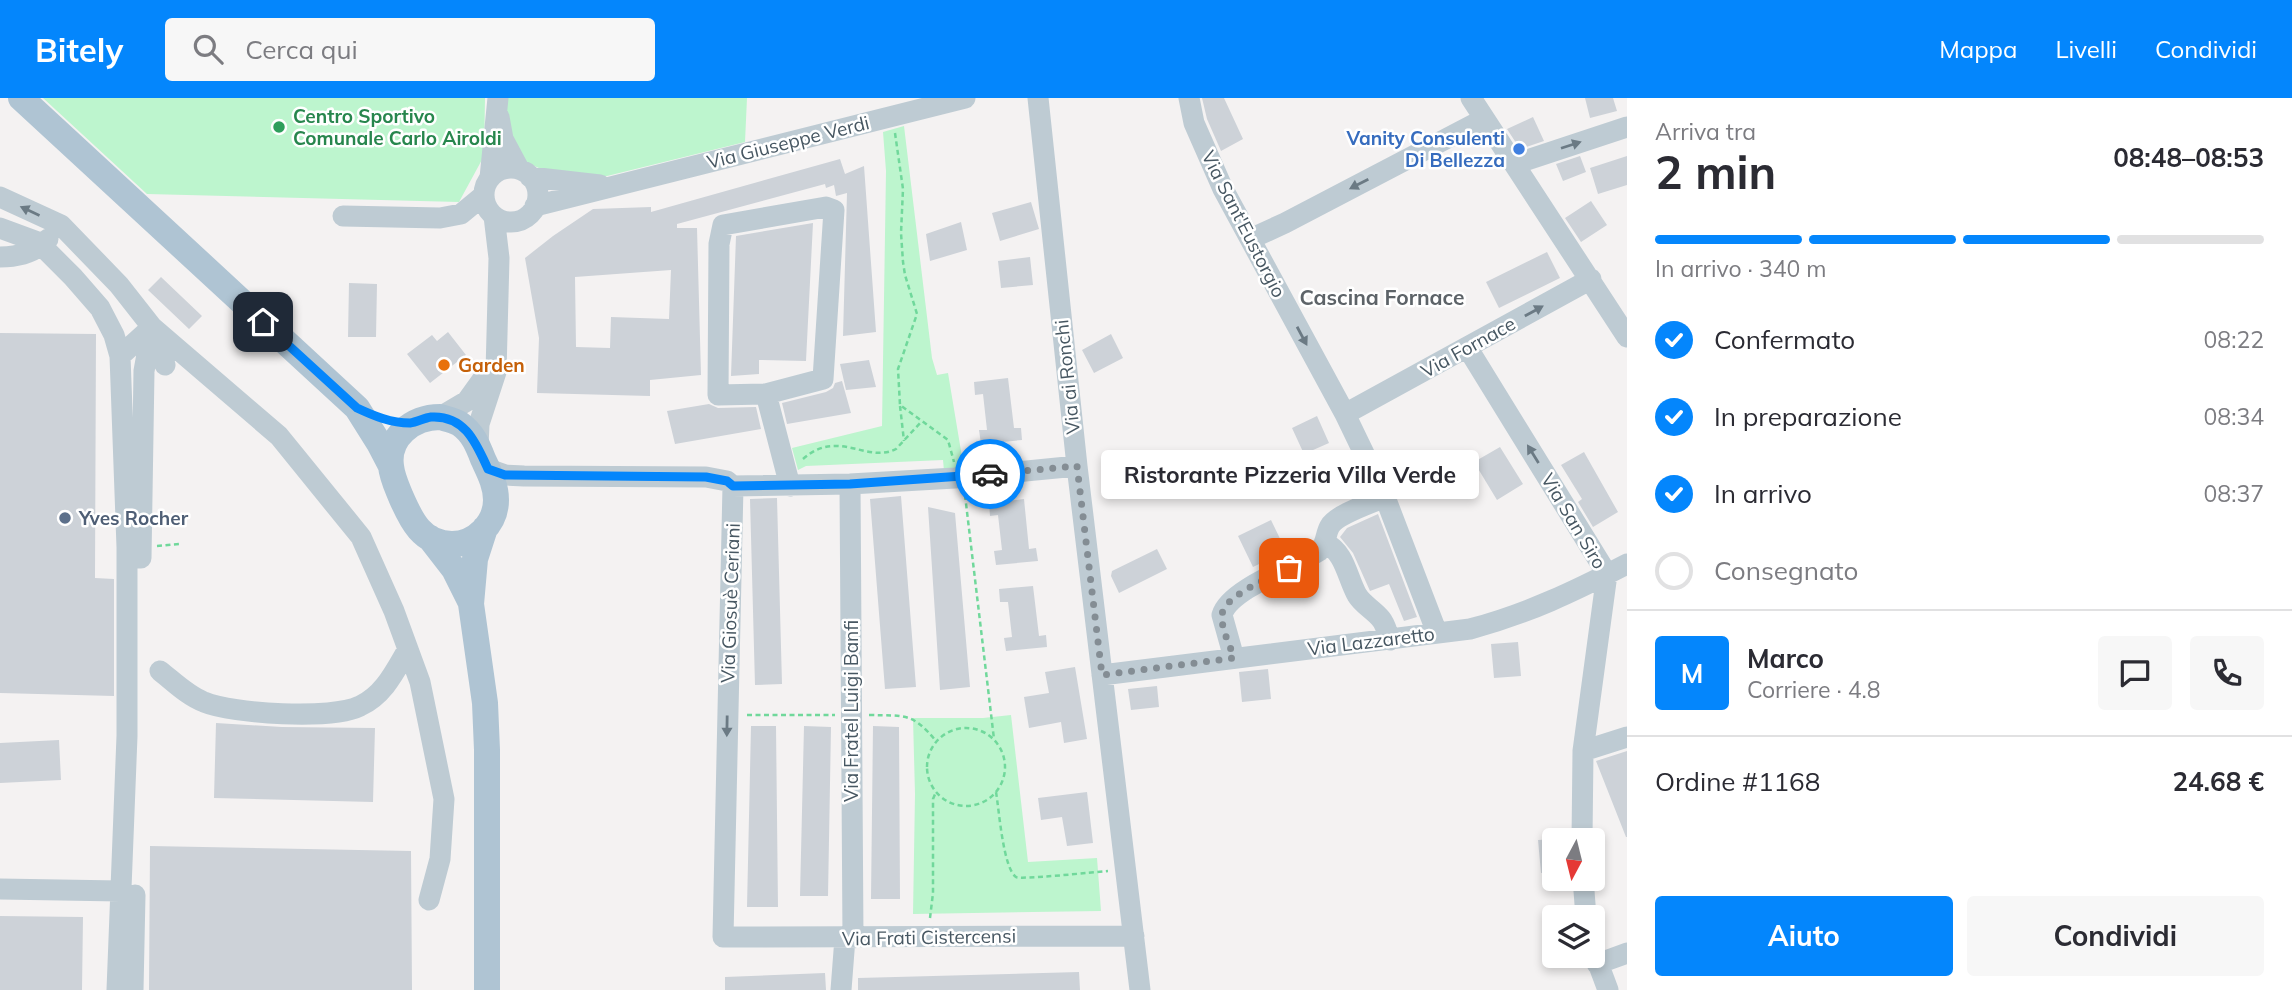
<!DOCTYPE html>
<html lang="it">
<head>
<meta charset="utf-8">
<style>
  :root { --surface:#fff; --page:#f7f7f7; --text:#2b2b33; --muted:#7c7c81; --line:#e1e1e2; --accent:#0486fc }
  body { margin:0; font-family:Mulish,sans-serif; background:var(--page); color:var(--text); height:100vh; display:flex; flex-direction:column; font-size:26px; white-space:nowrap }
  * { box-sizing:border-box; margin:0 }
  p { font-size:23px; color:var(--muted) }
  .icon { flex:none; width:38px; height:38px; fill:none; stroke:currentColor; stroke-width:2; stroke-linecap:round; stroke-linejoin:round }
  .map { position:relative; flex:1; overflow:hidden }
  .details { display:flex; flex-direction:column; background:var(--surface); width:665px }
  .details>* { flex:none }
  .needle { width:46px; rotate:187deg }
  .controls { position:absolute; left:1542px; top:730px; display:grid; gap:14px }
  .controls a { display:grid; place-items:center; width:63px; height:63px; border-radius:7px; background:var(--surface); box-shadow:0 4px 10px #0003; font-size:35px }
  .pin { position:absolute; display:grid; place-items:center; width:60px; height:60px; color:#fff; margin:-30px; border-radius:14px; box-shadow:0 4px 10px #0006 }
  .courier { position:absolute; display:grid; place-items:center; width:70px; height:70px; margin:-35px; border:5px solid #0486fc; border-radius:50%; background:#fff; color:#222; box-shadow:0 2px 9px #0007 }
  .bubble { position:absolute; height:49px; border-radius:7px; background:var(--surface); box-shadow:0 4px 10px #0003; font-size:23px; font-weight:700; line-height:49px; text-align:center }
  .head em { font-style:normal; font-weight:700 }
  .head div { display:flex; flex-direction:column-reverse }
  .head { display:flex; align-items:center; justify-content:space-between; height:119px; padding:0 28px }
  h1 { font-size:46px; font-weight:700; line-height:52px }
  .bar { display:grid; grid-template-columns:repeat(4,1fr); gap:10px 7px; align-content:center; height:84px; padding:0 28px }
  .bar i { height:9px; border-radius:5px; background:var(--line) }
  .bar .selected { background:var(--accent) }
  .bar p { grid-column:span 4 }
  .line { display:flex; align-items:center; gap:18px; padding:0 28px; border-top:2px solid var(--line) }
  .line div { flex:1 }
  .round { display:grid; place-items:center; flex:none; width:74px; height:74px; border-radius:7px; background:var(--page) }
  ol { padding:0 28px; list-style:none }
  li { display:flex; align-items:center; gap:21px; height:77px }
  li p { margin-inline-start:auto }
  li .icon { padding:7px; border-radius:50%; background:var(--accent); color:#fff; stroke-width:4 }
  li:last-child { color:var(--muted) }
  li i { width:38px; height:38px; border:4px solid var(--line); border-radius:50% }
  .action { display:flex; gap:14px; margin-top:auto; padding:14px 28px }
  .action a { flex:1; height:80px; border-radius:7px; background:var(--accent); color:#fff; font-size:28px; font-weight:700; line-height:80px; text-align:center }
  .action a+a { background:var(--page); color:var(--text) }
  header { display:flex; align-items:center; gap:42px; box-sizing:border-box; height:98px; padding:0 35px; background:var(--accent); color:#fff }
  header strong { font-size:33px }
  nav { display:flex; gap:38px; margin-inline-start:auto; font-size:24px }
  .search { width:490px; height:63px; background:var(--page); display:flex; align-items:center; gap:18px; box-sizing:border-box; padding:0 24px; border-radius:7px; color:var(--muted); font-size:26px }
  main { display:flex; flex:1; min-height:0 }
  .map>svg:first-child { display:block }
  .green { fill:#bdf5ce }
  .building { fill:#cdd2d8; fill-rule:evenodd }
  .lines { fill:none; stroke-linecap:round; stroke-linejoin:round }
  .path { stroke:#70d89b; stroke-width:2.5; stroke-dasharray:5 3.5; stroke-linecap:butt }
  .minor { stroke:#becbd3; stroke-width:21 }
  .major { stroke:#afc4d3; stroke-width:26 }
  .oneway { fill:#6b7a84 }
  .done { stroke:#848d94; stroke-width:7; stroke-dasharray:0 12.6 }
  .route { stroke:#0486fc; stroke-width:9 }
  .leisure-dot { fill:#2e9e5b; stroke:#fff; stroke-width:2.5 }
  .shop-dot { fill:#3f7fe0; stroke:#fff; stroke-width:2.5 }
  .food-dot { fill:#e8710a; stroke:#fff; stroke-width:2.5 }
  .service-dot { fill:#5c6f8a; stroke:#fff; stroke-width:2.5 }
  .labels { text-anchor:middle; dominant-baseline:central; stroke-width:5; stroke-linejoin:round; paint-order:stroke }
  .leisure-label { font-size:19px; font-weight:bold; fill:#27864d; stroke:#fff; text-anchor:start }
  .shop-label { font-size:19px; font-weight:bold; fill:#366cbe; stroke:#fff; text-anchor:end }
  .street-label { font-size:19px; fill:#475762; stroke:#fff }
  .food-label { font-size:19px; font-weight:bold; fill:#c56008; stroke:#fff; text-anchor:start }
  .service-label { font-size:19px; font-weight:bold; fill:#4e5e75; stroke:#fff; text-anchor:start }
  .neighbourhood-label { font-size:21px; font-weight:bold; fill:#5d6368; stroke:#fff }
</style>
</head>
<body>
<header>
<strong>Bitely</strong>
<div class="search"><svg class="icon" aria-label="search" viewBox="0 0 24 24"><circle cx="10" cy="10" r="6"/><path d="M15 15l6 6"/></svg>Cerca qui</div>
<nav><a>Mappa</a><a>Livelli</a><a>Condividi</a></nav>
</header>
<main>
<div class="map">
<svg width="1627" height="892" viewBox="0 0 1627 892">
  <rect width="100%" height="100%" fill="#f4f2f2"/>
  <path class="green" d="M 43,0 L 485,0 L 484,58 L 459,104 L 147,96 Z
    M 507,0 L 747,0 L 745,44 L 603,79 L 548,74 L 525,64 L 506,30 Z
    M 904,28 L 932,260 L 937,277 L 948,275 L 964,371 L 944,373 L 943,362 L 806,368 L 798,372 L 792,350 L 882,328 L 886,73 L 883,34 Z
    M 1011,617 L 1028,764 L 1097,760 L 1101,813 L 913,816 L 915,696 L 913,620 L 983,620 Z"/>
  <path class="building" d="M 1202,0 L 1224,0 L 1243,41 L 1221,53 L 1207,21 Z
    M 1585,0 L 1613,0 L 1617,13 L 1590,20 Z
    M 1533,19 L 1544,43 L 1520,51 L 1507,31 Z
    M 1580,58 L 1586,74 L 1563,83 L 1556,66 Z
    M 1627,58 L 1627,87 L 1598,96 L 1590,70 Z
    M 840,61 L 845,76 L 864,68 L 876,234 L 843,238 L 847,95 L 836,98 L 834,87 L 826,90 L 825,86 L 677,126 L 677,130 L 697,130 L 701,277 L 650,282 L 650,298 L 537,295 L 539,240 L 525,160 L 553,138 L 593,111 L 651,109 L 651,114 ZM 671,172 L 669,221 L 611,219 L 610,250 L 576,249 L 575,179 Z
    M 1591,103 L 1607,127 L 1581,144 L 1565,120 Z
    M 1031,104 L 1039,131 L 1000,143 L 992,115 Z
    M 961,124 L 967,152 L 930,163 L 926,136 Z
    M 813,125 L 806,263 L 759,262 L 759,276 L 731,278 L 736,138 Z
    M 1547,154 L 1560,180 L 1499,210 L 1486,184 Z
    M 1030,159 L 1033,187 L 1001,190 L 998,163 Z
    M 161,179 L 202,218 L 189,231 L 148,192 Z
    M 349,185 L 377,186 L 376,239 L 348,239 Z
    M 448,234 L 466,257 L 430,285 L 407,256 L 432,237 L 437,243 Z
    M 0,235 L 96,236 L 95,480 L 114,481 L 114,598 L 0,595 Z
    M 1111,236 L 1123,260 L 1094,275 L 1082,252 Z
    M 869,262 L 876,289 L 846,292 L 840,266 Z
    M 1008,280 L 1014,330 L 1021,330 L 1022,342 L 981,346 L 979,332 L 987,332 L 983,296 L 975,297 L 974,284 Z
    M 842,283 L 851,315 L 787,326 L 782,305 L 826,294 L 833,290 L 835,285 Z
    M 709,306 L 718,310 L 756,309 L 761,331 L 675,346 L 667,313 Z
    M 1317,318 L 1329,345 L 1304,356 L 1292,330 Z
    M 1500,349 L 1523,386 L 1497,402 L 1474,364 Z
    M 1584,354 L 1618,414 L 1593,429 L 1578,404 L 1582,401 L 1561,367 Z
    M 901,398 L 916,589 L 885,591 L 870,401 Z
    M 777,400 L 782,586 L 755,587 L 750,401 Z
    M 1024,401 L 1029,451 L 1036,450 L 1038,463 L 996,467 L 994,453 L 1002,452 L 998,417 L 990,418 L 989,405 Z
    M 928,409 L 955,415 L 970,589 L 940,592 Z
    M 1378,416 L 1417,519 L 1404,523 L 1389,486 L 1370,493 L 1353,455 L 1340,439 L 1347,430 Z
    M 1271,422 L 1286,453 L 1253,469 L 1238,438 Z
    M 1157,451 L 1167,471 L 1119,495 L 1111,478 L 1112,473 Z
    M 1033,488 L 1039,538 L 1046,537 L 1047,549 L 1006,553 L 1004,540 L 1012,539 L 1008,504 L 1000,504 L 999,491 Z
    M 1518,544 L 1521,578 L 1494,580 L 1491,546 Z
    M 1075,569 L 1087,641 L 1064,645 L 1061,624 L 1029,630 L 1024,599 L 1049,595 L 1045,574 Z
    M 1268,571 L 1271,601 L 1242,604 L 1239,574 Z
    M 1157,588 L 1159,609 L 1131,612 L 1128,591 Z
    M 216,625 L 282,629 L 375,630 L 373,704 L 214,700 Z
    M 751,628 L 776,628 L 778,809 L 747,809 Z
    M 804,628 L 831,629 L 828,798 L 800,798 Z
    M 873,628 L 899,629 L 900,801 L 871,801 Z
    M 59,642 L 61,682 L 0,685 L 0,645 Z
    M 1627,653 L 1627,739 L 1626,739 L 1596,663 Z
    M 1087,694 L 1093,745 L 1067,748 L 1062,719 L 1041,722 L 1038,700 Z
    M 1554,741 L 1554,774 L 1541,775 L 1538,742 Z
    M 150,748 L 411,753 L 412,892 L 149,892 Z
    M 0,818 L 83,819 L 82,892 L 0,892 Z
    M 1079,874 L 1080,892 L 858,892 L 858,880 Z
    M 825,875 L 826,892 L 725,892 L 725,879 Z"/>
  <g class="lines">
    <path class="path" d="M 895,35 L 903,91 L 901,135 L 903,164 L 905,177 L 917,216 L 898,271 L 900,307 L 948,342 L 954,364
      M 900,308 L 904,343
      M 803,361 C 838,330 867,366 896,351 L 922,323
      M 965,397 L 994,641
      M 157,448 L 179,446
      M 747,617 L 835,617
      M 869,617 C 905,618 912,614 936,643
      M927 669a39 39 0 1 1 78 0a39 39 0 1 1-78 0Z
      M 996,694 C 999,711 1003,770 1016,779 C 1020,782 1095,774 1108,773
      M 930,820 L 933,795 L 933,701 L 936,694"/>
    <path class="minor" d="M 1038,0 L 1077,368 L 1140,892
      M 1189,0 L 1194,25 L 1223,91 L 1345,316 L 1385,399 L 1437,535
      M 1471,0 L 1627,239
      M 499,19 L 503,41 L 519,71
      M 1515,66 L 1627,29
      M484 97a27 27 0 1 1 54 0a27 27 0 1 1-54 0Z
      M 530,79 L 600,87
      M 490,80 L 498,0
      M 0,99 L 61,127 L 119,187 L 152,229 L 279,338 L 361,439 L 394,513 L 420,584 L 444,701 L 440,761 L 429,802
      M 535,108 L 965,0
      M 343,118 L 440,120 L 461,116 L 484,97
      M 0,130 L 38,144 L 73,179 L 100,210 L 114,237 L 120,258
      M 1250,141 L 1285,125 L 1484,21
      M 0,159 C 18,159 35,155 48,141
      M 152,231 L 165,267
      M 1467,249 L 1607,476 L 1583,653 L 1582,742
      M 766,296 L 718,297 L 719,146 L 723,127 L 826,109 L 834,112 L 823,281 L 766,296 L 790,388
      M 1345,316 L 1591,181
      M 440,319 L 467,303 L 490,271
      M 478,349 L 479,326 L 496,274 L 499,160 L 494,118
      M 488,371 L 505,377 L 524,378 L 706,379 L 727,383 L 733,388
      M 850,386 L 853,840
      M 733,388 L 723,839 L 1134,838
      M 733,388 L 850,386 L 955,380 L 1077,368
      M 1325,445 C 1345,454 1347,479 1357,497 C 1363,507 1374,512 1381,521 C 1386,527 1387,535 1390,542
      M 141,460 L 144,273 L 152,229
      M 1234,560 L 1222,517 C 1229,491 1296,468 1319,453 C 1327,446 1325,436 1330,428 C 1337,416 1372,405 1385,399
      M 160,573 C 174,584 188,598 204,604 C 233,616 332,622 360,608 C 384,597 395,573 408,551
      M 1102,577 L 1470,531 C 1527,516 1575,493 1627,466
      M 1583,653 L 1627,639
      M 1583,780 L 1586,819
      M 0,791 L 120,793
      M 1592,849 L 1608,892
      M 1597,866 L 1627,855
      M 117,892 L 127,638 L 127,449 L 120,258 L 152,229
      M 133,892 L 135,797
      M 841,892 L 845,840"/>
    <path class="major" d="M 21,0 L 357,310 L 379,345 L 391,368
      M 440,319 C 447,321 454,322 460,326 C 473,335 478,348 483,361 C 489,374 496,387 496,402 C 496,425 476,446 452,446 C 422,446 411,422 401,399 C 397,389 392,379 391,368 C 387,339 413,319 440,319 Z
      M 485,430 L 475,461 L 471,506 L 485,605 L 487,652 L 487,892
      M 430,440 L 454,471 L 470,503"/>
  </g>
  <defs><path id="oneway-solid" d="M-6-.8H1V-3.2L6.5 0L1 3.2V.8H-6Z" transform="scale(1.75)"/></defs>
  <g class="oneway">
    <use href="#oneway-solid" transform="translate(1571 47) rotate(-18)"/>
    <use href="#oneway-solid" transform="translate(1359 86) rotate(153)"/>
    <use href="#oneway-solid" transform="translate(30 113) rotate(-155)"/>
    <use href="#oneway-solid" transform="translate(1534 213) rotate(-29)"/>
    <use href="#oneway-solid" transform="translate(1302 238) rotate(62)"/>
    <use href="#oneway-solid" transform="translate(1533 356) rotate(-122)"/>
    <use href="#oneway-solid" transform="translate(727 628) rotate(91)"/>
  </g>
  <g class="lines">
    <path class="done" d="M 990,376 L 1077,368 L 1102,577 L 1234,560 C 1230,547 1221,531 1222,517 C 1223,498 1273,478 1289,470"/>
    <path class="route" d="M 263,224 L 357,310 C 374,318 391,325 410,325 C 417,324 424,320 431,319 C 465,317 476,345 488,371 L 505,377 L 706,379 L 727,383 L 733,388 L 850,386 L 990,376"/>
  </g>
  <circle class="leisure-dot" cx="279" cy="29" r="7"/>
  <circle class="shop-dot" cx="1519" cy="51" r="7"/>
  <circle class="food-dot" cx="444" cy="267" r="7"/>
  <circle class="service-dot" cx="65" cy="420" r="7"/>
  <g class="labels">
    <g class="leisure-label">
      <text x="293" y="18">Centro Sportivo<tspan x="293" dy="22">Comunale Carlo Airoldi</tspan></text>
    </g>
    <g class="shop-label">
      <text x="1505" y="40">Vanity Consulenti<tspan x="1505" dy="22">Di Bellezza</tspan></text>
    </g>
    <g class="street-label">
      <text transform="translate(788 44) rotate(-14)">Via Giuseppe Verdi</text>
      <text transform="translate(1244 126) rotate(63)">Via Sant'Eustorgio</text>
      <text transform="translate(1468 249) rotate(-29)">Via Fornace</text>
      <text transform="translate(1067 279) rotate(-96)">Via ai Ronchi</text>
      <text transform="translate(1574 423) rotate(59)">Via San Siro</text>
      <text transform="translate(730 505) rotate(-88)">Via Giosuè Ceriani</text>
      <text transform="translate(1371 543) rotate(-7)">Via Lazzaretto</text>
      <text transform="translate(851 613) rotate(-90)">Via Fratel Luigi Banfi</text>
      <text transform="translate(929 839) rotate(-1)">Via Frati Cistercensi</text>
    </g>
    <g class="food-label">
      <text x="458" y="267">Garden</text>
    </g>
    <g class="service-label">
      <text x="79" y="420">Yves Rocher</text>
    </g>
    <g class="neighbourhood-label">
      <text x="1382" y="199">Cascina Fornace</text>
    </g>
  </g>
</svg>
<div class="controls">
<a><svg class="needle" viewBox="-14 -14 28 28"><path d="M0-13l5 13h-10z" fill="#e53935"/><path d="M0 13l5-13h-10z" fill="#7c7c81"/></svg></a>
<a><svg class="icon" aria-label="layers" viewBox="0 0 24 24"><path d="M12 4l9 5-9 5-9-5zM3 14l9 5 9-5"/></svg></a>
</div>
<div class="pin" style="left:1289px;top:470px;background:#ea580c"><svg class="icon" aria-label="bag" viewBox="0 0 24 24"><path d="M5 8h14l-1 12H6zM9 8a3 3 0 0 1 6 0"/></svg></div>
<div class="pin" style="left:263px;top:224px;background:#1f2937"><svg class="icon" aria-label="home" viewBox="0 0 24 24"><path d="M3 11l9-7 9 7M6 9v11h12V9"/></svg></div>
<div class="courier" style="left:990px;top:376px"><svg class="icon" aria-label="car" viewBox="0 0 24 24"><path d="M5 17H2v-5l4-1 3-4h7l3 4 3 1v5h-3M9 17h6M6 11h13"/><circle cx="7" cy="17" r="2"/><circle cx="17" cy="17" r="2"/></svg></div>
<div class="bubble" style="left:1101px;top:352px;width:378px">Ristorante Pizzeria Villa Verde</div>
</div>
<section class="details">
<div class="head"><div><h1>2 min</h1><p>Arriva tra</p></div><em>08:48–08:53</em></div>
<div class="bar"><i class="selected"></i><i class="selected"></i><i class="selected"></i><i></i><p>In arrivo · 340 m</p></div>
<ol>
<li><svg class="icon" aria-label="check" viewBox="0 0 24 24"><path d="M5 12l5 5 9-10"/></svg>Confermato<p>08:22</p></li>
<li><svg class="icon" aria-label="check" viewBox="0 0 24 24"><path d="M5 12l5 5 9-10"/></svg>In preparazione<p>08:34</p></li>
<li><svg class="icon" aria-label="check" viewBox="0 0 24 24"><path d="M5 12l5 5 9-10"/></svg>In arrivo<p>08:37</p></li>
<li><i></i>Consegnato</li>
</ol>
<div class="line" style="height:126px"><b class="round" style="background:var(--accent);color:#fff">M</b><div><b>Marco</b><p>Corriere · 4.8</p></div><a class="round"><svg class="icon" aria-label="chat" viewBox="0 0 24 24"><path d="M4 5h16v11H9l-5 4z"/></svg></a><a class="round"><svg class="icon" aria-label="phone" viewBox="0 0 24 24"><path d="M5 4h4l2 5-3 2q2 4 5 5l2-3 5 2v4C11 20 4 13 5 4z"/></svg></a></div>
<div class="line" style="height:91px"><div>Ordine #1168</div><b>24.68 €</b></div>
<div class="action"><a>Aiuto</a><a>Condividi</a></div>
</section>
</main>
</body>
</html>
